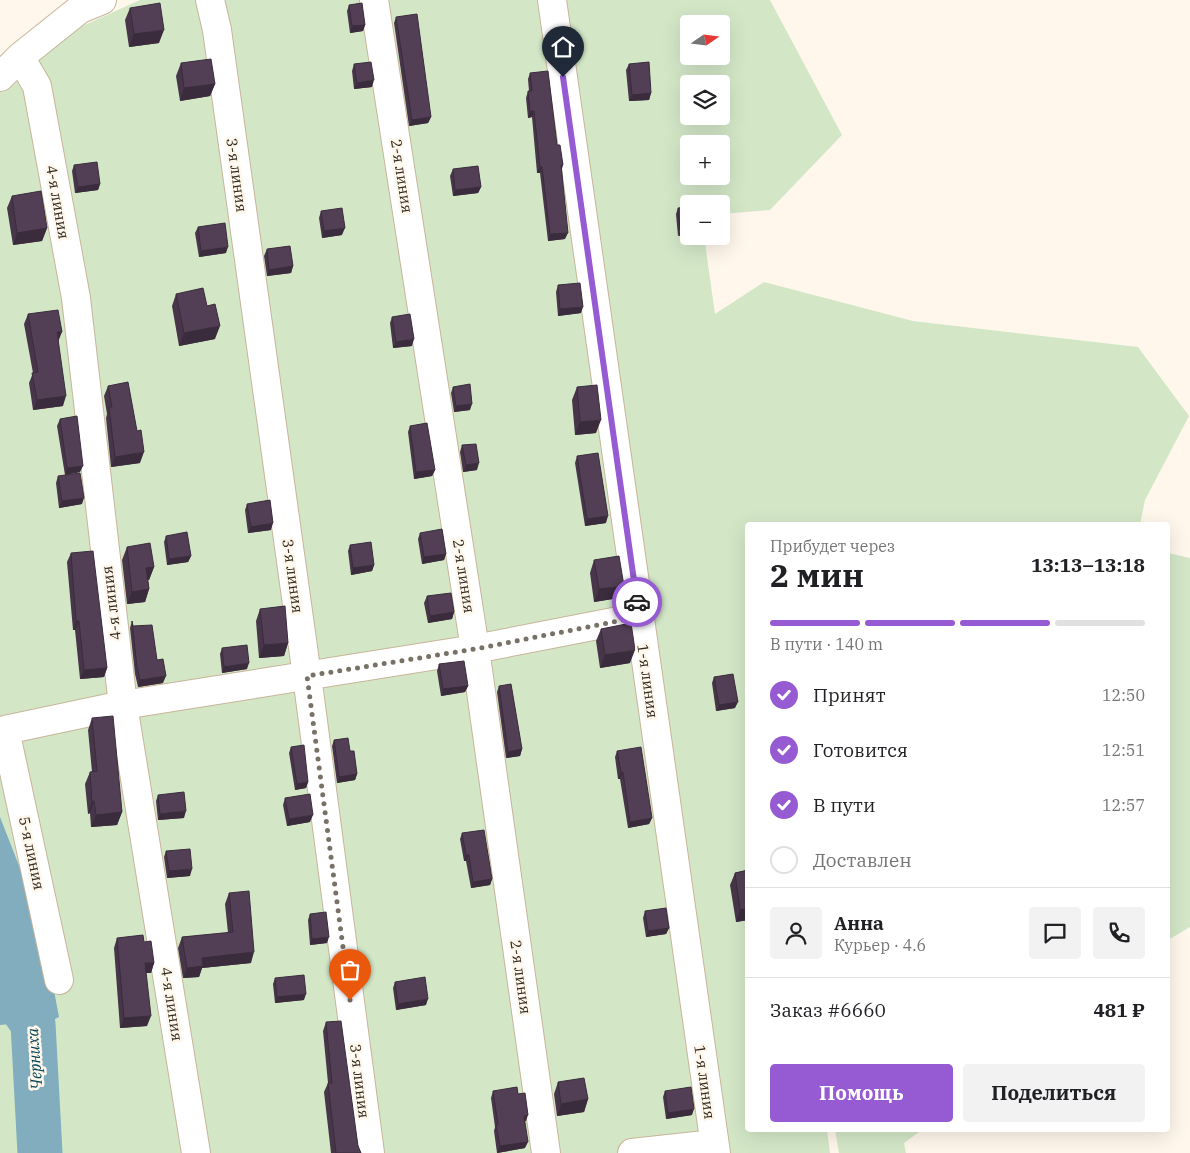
<!DOCTYPE html>
<html lang="ru">
<head>
<meta charset="utf-8">
<style>
  :root { --surface:#fff; --page:#f2f2f2; --text:#202124; --muted:#757577; --line:#e0e0e0; --accent:#965ad2 }
  body { margin:0; font-family:"IBM Plex Serif",serif; background:var(--page); color:var(--text); height:100vh; display:flex; flex-direction:column; font-size:19px; white-space:nowrap }
  * { box-sizing:border-box; margin:0 }
  p { font-size:16px; color:var(--muted) }
  .icon { flex:none; width:28px; height:28px; fill:none; stroke:currentColor; stroke-width:2; stroke-linecap:round; stroke-linejoin:round }
  .map { position:relative; flex:1; overflow:hidden }
  .sheet { position:absolute; left:745px; top:522px; width:425px; height:610px; display:flex; flex-direction:column; background:var(--surface); border-radius:5px; box-shadow:0 5px 20px #0002 }
  .sheet>* { flex:none }
  .needle { width:32px; rotate:76deg }
  .buttons { position:absolute; left:680px; top:15px; display:grid; gap:10px }
  .buttons a { display:grid; place-items:center; width:50px; height:50px; border-radius:5px; background:var(--surface); box-shadow:0 5px 20px #0002; font-size:25px }
  .pin { position:absolute; display:grid; place-items:center; width:42px; height:42px; color:#fff; margin:-51px -21px; border-radius:50% 50% 50% 0; rotate:-45deg; box-shadow:0 0 5px #0007 }
  .pin .icon { rotate:45deg }
  .courier { position:absolute; display:grid; place-items:center; width:50px; height:50px; margin:-25px; border:4px solid #965ad2; border-radius:50%; background:#fff; color:#222; box-shadow:0 1px 6px #0007 }
  .overview em { font-style:normal; font-weight:700 }
  .overview div { display:flex; flex-direction:column-reverse }
  .overview { display:flex; align-items:center; justify-content:space-between; height:85px; padding:0 25px }
  h1 { font-size:32px; font-weight:700; line-height:38px }
  .bar { display:grid; grid-template-columns:repeat(4,1fr); gap:8px 5px; align-content:center; height:60px; padding:0 25px }
  .bar i { height:6px; border-radius:4px; background:var(--line) }
  .bar .selected { background:var(--accent) }
  .bar p { grid-column:span 4 }
  .line { display:flex; align-items:center; gap:12px; padding:0 25px; border-top:1px solid var(--line) }
  .line div { flex:1 }
  .round { display:grid; place-items:center; flex:none; width:52px; height:52px; border-radius:5px; background:var(--page) }
  ol { padding:0 25px; list-style:none }
  li { display:flex; align-items:center; gap:15px; height:55px }
  li p { margin-inline-start:auto }
  li .icon { padding:5px; border-radius:50%; background:var(--accent); color:#fff; stroke-width:4 }
  li:last-child { color:var(--muted) }
  li i { width:28px; height:28px; border:2px solid var(--line); border-radius:50% }
  .action { display:flex; gap:10px; margin-top:auto; padding:10px 25px }
  .action a { flex:1; height:58px; border-radius:5px; background:var(--accent); color:#fff; font-size:20px; font-weight:700; line-height:58px; text-align:center }
  .action a+a { background:var(--page); color:var(--text) }
  .map>svg:first-child { display:block }
  .green { fill:#d3e7c7; fill-rule:evenodd }
  .water { fill:#81adbf }
  .lines { fill:none; stroke-linecap:round; stroke-linejoin:round }
  .river { stroke:#81adbf; stroke-width:45 }
  .minor-casing { stroke:#c8b599; stroke-width:30 }
  .minor { stroke:#fff; stroke-width:28 }
  .wall { fill:#473649 }
  .shaded-wall { fill:#3a2c3c }
  .building { fill:#533f55; stroke:#3a2c3c }
  .done { stroke:#787166; stroke-width:5; stroke-dasharray:0 9 }
  .route { stroke:#965ad2; stroke-width:6 }
  .labels { text-anchor:middle; dominant-baseline:central; stroke-width:5; stroke-linejoin:round; paint-order:stroke }
  .street-label { font-size:15px; fill:#30291e; stroke:#fff7eb }
  .water-label { font-size:16px; font-style:italic; fill:#034457; stroke:#fff7eb }
</style>
</head>
<body>
<div class="map">
<svg width="1190" height="1153" viewBox="0 0 1190 1153">
  <rect width="100%" height="100%" fill="#fff7eb"/>
  <path class="green" d="M 140,0 L 770,0 L 842,135 L 770,210 L 721,214 L 721,204 L 689,204 L 689,236 L 704,236 L 715,314 L 764,282 L 913,321 L 1138,347 L 1189,416 L 1145,500 L 1140,525 L 748,525 L 748,1130 L 827,1130 L 830,1153 L 0,1153 L 0,78 L 49,41 ZM 689,24 L 721,24 L 721,56 L 689,56 ZM 689,84 L 721,84 L 721,116 L 689,116 ZM 689,144 L 721,144 L 721,176 L 689,176 Z
    M 1168,553 L 1190,558 L 1190,927 L 1168,940 Z
    M 835,1130 L 922,1130 L 904,1143 L 906,1153 L 839,1153 Z"/>
  <path class="water" d="M 0,817 L 41,922 L 59,1017 L 43,1025 L 19,1023 L 0,1025 Z"/>
  <g class="lines">
    <path class="river" d="M 0,975 L 33,1024 L 40,1153"/>
    <defs>
      <path id="minor" d="M 210,0 L 217,30 L 307,676 L 370,1153
        M 374,0 L 475,649 L 546,1153
        M 552,0 L 716,1153
        M 20,57 L 37,86 L 76,298 L 123,705 L 196,1153
        M 0,77 L 20,57 L 80,9 L 102,0
        M 5,730 L 123,705 L 475,649 L 639,617
        M 0,731 L 5,730 L 59,980
        M 632,1153 L 714,1144"/>
    </defs>
    <use href="#minor" class="minor-casing"/>
    <use href="#minor" class="minor"/>
  </g>
  <path class="wall" d="M 349,5 L 365,25 L 363,31 L 350,33 L 347,11 Z
    M 130,8 L 159,43 L 129,47 L 125,20 Z
    M 396,17 L 431,117 L 428,123 L 409,126 L 394,23 Z
    M 181,63 L 215,84 L 210,96 L 180,101 L 176,76 Z
    M 354,64 L 372,87 L 354,89 L 352,71 Z
    M 629,64 L 651,93 L 649,100 L 629,101 L 626,70 Z
    M 530,73 L 557,145 L 563,165 L 562,169 L 565,239 L 548,241 L 540,173 L 537,173 L 532,117 L 528,118 L 526,98 L 528,91 L 529,91 L 528,79 Z
    M 74,165 L 100,184 L 98,190 L 75,193 L 72,171 Z
    M 453,169 L 481,187 L 478,193 L 453,196 L 450,176 Z
    M 12,196 L 47,228 L 42,241 L 13,245 L 7,208 Z
    M 689,207 L 678,236 L 676,214 L 678,208 Z
    M 321,211 L 342,235 L 322,238 L 319,218 Z
    M 198,227 L 226,253 L 199,257 L 195,233 Z
    M 267,249 L 293,266 L 291,273 L 267,276 L 264,256 Z
    M 558,285 L 581,313 L 558,316 L 556,292 Z
    M 176,294 L 207,306 L 215,339 L 179,346 L 172,306 Z
    M 28,314 L 58,340 L 63,406 L 33,410 L 29,383 L 33,373 L 24,324 Z
    M 392,317 L 412,346 L 393,348 L 390,323 Z
    M 108,386 L 140,463 L 111,467 L 106,418 L 107,414 L 104,396 Z
    M 453,387 L 470,410 L 454,412 L 451,393 Z
    M 577,387 L 596,433 L 575,435 L 572,400 Z
    M 60,419 L 80,472 L 65,475 L 57,426 Z
    M 410,426 L 435,470 L 432,476 L 414,479 L 408,432 Z
    M 462,445 L 477,470 L 463,472 L 460,452 Z
    M 577,456 L 606,523 L 585,526 L 575,463 Z
    M 58,476 L 82,504 L 59,508 L 56,483 Z
    M 247,504 L 271,530 L 248,533 L 245,510 Z
    M 420,533 L 446,554 L 444,560 L 422,564 L 418,539 Z
    M 166,536 L 191,556 L 188,562 L 167,565 L 164,542 Z
    M 350,545 L 374,565 L 372,571 L 351,575 L 348,551 Z
    M 127,547 L 154,567 L 149,580 L 148,580 L 149,589 L 145,602 L 127,604 L 122,560 Z
    M 71,553 L 107,668 L 104,677 L 80,679 L 75,630 L 73,630 L 67,562 Z
    M 594,560 L 619,598 L 594,602 L 590,573 Z
    M 427,596 L 454,612 L 452,619 L 428,623 L 424,603 Z
    M 260,609 L 288,643 L 284,656 L 259,658 L 256,621 Z
    M 132,621 L 133,626 L 157,660 L 163,683 L 138,687 L 135,674 L 130,628 Z
    M 601,629 L 630,663 L 600,668 L 596,641 Z
    M 222,648 L 247,669 L 222,673 L 220,654 Z
    M 439,664 L 468,686 L 465,692 L 441,696 L 437,671 Z
    M 714,677 L 735,708 L 716,711 L 712,683 Z
    M 499,686 L 522,749 L 520,756 L 506,758 L 497,692 Z
    M 92,718 L 122,812 L 117,825 L 91,827 L 90,813 L 88,814 L 85,784 L 90,772 L 92,772 L 88,730 Z
    M 334,740 L 350,751 L 357,774 L 355,780 L 337,783 L 332,746 Z
    M 291,747 L 308,782 L 306,788 L 295,790 L 289,753 Z
    M 617,751 L 652,818 L 649,824 L 628,828 L 620,779 L 618,779 L 615,757 Z
    M 158,795 L 184,818 L 158,820 L 156,801 Z
    M 285,798 L 310,822 L 287,826 L 283,805 Z
    M 462,833 L 492,879 L 490,885 L 471,888 L 466,861 L 464,861 L 460,839 Z
    M 166,851 L 190,876 L 167,878 L 164,857 Z
    M 748,870 L 748,920 L 736,922 L 730,885 L 735,873 Z
    M 229,893 L 251,963 L 202,968 L 199,977 L 183,978 L 178,948 L 182,937 L 228,933 L 225,904 Z
    M 645,911 L 669,928 L 666,934 L 646,937 L 643,918 Z
    M 310,914 L 327,943 L 310,945 L 308,920 Z
    M 117,938 L 144,942 L 154,963 L 151,973 L 146,973 L 147,1026 L 120,1028 L 114,948 Z
    M 275,978 L 304,1000 L 275,1003 L 273,984 Z
    M 395,982 L 426,1005 L 396,1010 L 393,988 Z
    M 326,1022 L 358,1146 L 361,1153 L 331,1153 L 324,1092 L 328,1083 L 323,1031 Z
    M 558,1082 L 588,1099 L 584,1112 L 557,1116 L 554,1094 Z
    M 493,1091 L 518,1094 L 526,1121 L 524,1121 L 525,1148 L 497,1153 L 494,1131 L 495,1127 L 491,1098 Z
    M 665,1091 L 692,1115 L 666,1119 L 663,1097 Z"/>
  <path class="shaded-wall" d="M 365,25 L 363,31 L 350,33 L 352,26 Z
    M 164,30 L 159,43 L 129,47 L 134,34 Z
    M 374,80 L 372,87 L 354,89 L 357,83 Z
    M 215,84 L 210,96 L 180,101 L 184,88 Z
    M 651,93 L 649,100 L 629,101 L 632,95 Z
    M 530,111 L 534,111 L 532,117 L 528,118 Z
    M 431,117 L 428,123 L 409,126 L 412,120 Z
    M 540,167 L 542,167 L 540,173 L 537,173 Z
    M 100,184 L 98,190 L 75,193 L 78,187 Z
    M 481,187 L 478,193 L 453,196 L 455,190 Z
    M 47,228 L 42,241 L 13,245 L 17,233 Z
    M 345,228 L 342,235 L 322,238 L 324,231 Z
    M 689,229 L 689,235 L 678,236 L 680,230 Z
    M 568,233 L 565,239 L 548,241 L 550,234 Z
    M 228,247 L 226,253 L 199,257 L 201,251 Z
    M 293,266 L 291,273 L 267,276 L 269,270 Z
    M 583,307 L 581,313 L 558,316 L 560,309 Z
    M 220,326 L 215,339 L 179,346 L 184,333 Z
    M 57,332 L 62,332 L 58,342 Z
    M 414,339 L 412,346 L 393,348 L 396,342 Z
    M 66,396 L 63,406 L 33,410 L 37,400 Z
    M 472,404 L 470,410 L 454,412 L 456,406 Z
    M 601,420 L 596,433 L 575,435 L 580,422 Z
    M 144,452 L 140,463 L 111,467 L 115,457 Z
    M 479,463 L 477,470 L 463,472 L 466,465 Z
    M 83,466 L 80,472 L 65,475 L 67,468 Z
    M 435,470 L 432,476 L 414,479 L 416,472 Z
    M 84,498 L 82,504 L 59,508 L 62,501 Z
    M 608,516 L 606,523 L 585,526 L 587,519 Z
    M 273,523 L 271,530 L 248,533 L 251,527 Z
    M 446,554 L 444,560 L 422,564 L 424,557 Z
    M 191,556 L 188,562 L 167,565 L 169,559 Z
    M 374,565 L 372,571 L 351,575 L 353,568 Z
    M 154,567 L 149,580 L 142,581 L 146,568 Z
    M 624,586 L 619,598 L 594,602 L 599,589 Z
    M 149,589 L 145,602 L 127,604 L 132,592 Z
    M 454,612 L 452,619 L 428,623 L 430,616 Z
    M 76,621 L 79,621 L 75,630 L 73,630 Z
    M 288,643 L 284,656 L 259,658 L 264,645 Z
    M 635,650 L 630,663 L 600,668 L 605,655 Z
    M 249,663 L 247,669 L 222,673 L 224,667 Z
    M 107,668 L 104,677 L 80,679 L 84,670 Z
    M 166,676 L 163,683 L 138,687 L 140,680 Z
    M 468,686 L 465,692 L 441,696 L 443,689 Z
    M 738,702 L 735,708 L 716,711 L 719,705 Z
    M 522,749 L 520,756 L 506,758 L 508,752 Z
    M 621,772 L 623,772 L 620,779 L 618,779 Z
    M 357,774 L 355,780 L 337,783 L 339,777 Z
    M 308,782 L 306,788 L 295,790 L 297,784 Z
    M 92,801 L 94,801 L 90,813 L 88,814 Z
    M 186,811 L 184,818 L 158,820 L 160,814 Z
    M 122,812 L 117,825 L 91,827 L 96,815 Z
    M 313,815 L 310,822 L 287,826 L 289,819 Z
    M 652,818 L 649,824 L 628,828 L 630,822 Z
    M 466,855 L 469,855 L 466,861 L 464,861 Z
    M 192,869 L 190,876 L 167,878 L 169,871 Z
    M 492,879 L 490,885 L 471,888 L 473,882 Z
    M 748,908 L 748,920 L 736,922 L 740,910 Z
    M 669,928 L 666,934 L 646,937 L 648,931 Z
    M 329,937 L 327,943 L 310,945 L 312,939 Z
    M 254,952 L 251,963 L 202,968 L 199,977 L 183,978 L 187,968 L 202,958 Z
    M 145,963 L 154,963 L 151,973 L 142,973 Z
    M 306,994 L 304,1000 L 275,1003 L 277,997 Z
    M 428,999 L 426,1005 L 396,1010 L 398,1004 Z
    M 151,1016 L 147,1026 L 120,1028 L 124,1018 Z
    M 588,1099 L 584,1112 L 557,1116 L 561,1104 Z
    M 694,1109 L 692,1115 L 666,1119 L 668,1113 Z
    M 528,1115 L 526,1121 L 521,1122 L 524,1116 Z
    M 528,1142 L 525,1148 L 497,1153 L 500,1146 Z"/>
  <path class="building" d="M 160,3 L 164,30 L 134,34 L 130,8 Z
    M 362,3 L 365,25 L 352,26 L 349,5 Z
    M 417,14 L 431,117 L 412,120 L 396,17 Z
    M 211,59 L 215,84 L 184,88 L 181,63 Z
    M 371,62 L 374,80 L 357,83 L 354,64 Z
    M 649,62 L 651,93 L 632,95 L 629,64 Z
    M 548,71 L 557,145 L 560,145 L 563,165 L 561,165 L 568,233 L 550,234 L 542,167 L 540,167 L 534,111 L 530,111 L 528,91 L 532,91 L 530,73 Z
    M 97,162 L 100,184 L 78,187 L 74,165 Z
    M 478,166 L 481,187 L 455,190 L 453,169 Z
    M 41,191 L 47,228 L 17,233 L 12,196 Z
    M 689,207 L 689,229 L 680,230 L 678,208 Z
    M 342,208 L 345,228 L 324,231 L 321,211 Z
    M 225,223 L 228,247 L 201,251 L 198,227 Z
    M 290,246 L 293,266 L 269,270 L 267,249 Z
    M 580,283 L 583,307 L 560,309 L 558,285 Z
    M 203,288 L 207,306 L 215,304 L 220,326 L 184,333 L 176,294 Z
    M 58,310 L 62,332 L 57,332 L 66,396 L 37,400 L 32,373 L 38,372 L 28,314 Z
    M 410,314 L 414,339 L 396,342 L 392,317 Z
    M 128,382 L 137,431 L 141,430 L 144,452 L 115,457 L 109,407 L 112,407 L 108,386 Z
    M 470,384 L 472,404 L 456,406 L 453,387 Z
    M 597,385 L 601,420 L 580,422 L 577,387 Z
    M 77,416 L 83,466 L 67,468 L 60,419 Z
    M 427,423 L 435,470 L 416,472 L 410,426 Z
    M 476,444 L 479,463 L 466,465 L 462,445 Z
    M 598,453 L 608,516 L 587,519 L 577,456 Z
    M 80,473 L 84,498 L 62,501 L 58,476 Z
    M 270,500 L 273,523 L 251,527 L 247,504 Z
    M 442,529 L 446,554 L 424,557 L 420,533 Z
    M 187,532 L 191,556 L 169,559 L 166,536 Z
    M 371,542 L 374,565 L 353,568 L 350,545 Z
    M 150,543 L 154,567 L 146,568 L 149,589 L 132,592 L 127,547 Z
    M 93,551 L 107,668 L 84,670 L 79,621 L 76,621 L 71,553 Z
    M 619,556 L 624,586 L 599,589 L 594,560 Z
    M 451,593 L 454,612 L 430,616 L 427,596 Z
    M 285,606 L 288,643 L 264,645 L 260,609 Z
    M 132,621 L 133,626 L 152,625 L 157,660 L 163,659 L 166,676 L 140,680 L 137,667 Z
    M 631,623 L 635,650 L 605,655 L 601,629 Z
    M 247,645 L 249,663 L 224,667 L 222,648 Z
    M 464,661 L 468,686 L 443,689 L 439,664 Z
    M 733,674 L 738,702 L 719,705 L 714,677 Z
    M 511,684 L 522,749 L 508,752 L 499,686 Z
    M 113,716 L 122,812 L 96,815 L 94,801 L 92,801 L 90,772 L 97,771 L 92,718 Z
    M 348,738 L 350,751 L 354,751 L 357,774 L 339,777 L 334,740 Z
    M 304,745 L 308,782 L 297,784 L 291,747 Z
    M 641,747 L 652,818 L 630,822 L 623,772 L 621,772 L 617,751 Z
    M 184,792 L 186,811 L 160,814 L 158,795 Z
    M 310,794 L 313,815 L 289,819 L 285,798 Z
    M 484,830 L 492,879 L 473,882 L 469,855 L 466,855 L 462,833 Z
    M 190,849 L 192,869 L 169,871 L 166,851 Z
    M 748,870 L 748,908 L 740,910 L 735,873 Z
    M 249,891 L 254,952 L 202,958 L 203,966 L 187,968 L 182,937 L 233,932 L 229,893 Z
    M 666,908 L 669,928 L 648,931 L 645,911 Z
    M 326,912 L 329,937 L 312,939 L 310,914 Z
    M 143,935 L 144,942 L 151,941 L 154,963 L 145,963 L 151,1016 L 124,1018 L 117,938 Z
    M 304,975 L 306,994 L 277,997 L 275,978 Z
    M 425,977 L 428,999 L 398,1004 L 395,982 Z
    M 341,1021 L 358,1146 L 361,1153 L 336,1153 L 328,1083 L 332,1083 L 326,1022 Z
    M 584,1078 L 588,1099 L 561,1104 L 558,1082 Z
    M 517,1087 L 518,1094 L 525,1093 L 528,1115 L 524,1116 L 528,1142 L 500,1146 L 496,1125 L 498,1124 L 493,1091 Z
    M 691,1087 L 694,1109 L 668,1113 L 665,1091 Z"/>
  <g class="lines">
    <path class="done" d="M 350,1000 L 307,676 L 475,649 L 639,617 L 637,602"/>
    <path class="route" d="M 563,77 L 637,602"/>
  </g>
  <g class="labels">
    <g class="street-label">
      <text transform="translate(237 175) rotate(82)">3-я линия</text>
      <text transform="translate(402 176) rotate(81)">2-я линия</text>
      <text transform="translate(58 202) rotate(80)">4-я линия</text>
      <text transform="translate(293 576) rotate(82)">3-я линия</text>
      <text transform="translate(464 576) rotate(81)">2-я линия</text>
      <text transform="translate(111 603) rotate(-97)">4-я линия</text>
      <text transform="translate(648 681) rotate(82)">1-я линия</text>
      <text transform="translate(32 853) rotate(78)">5-я линия</text>
      <text transform="translate(521 977) rotate(82)">2-я линия</text>
      <text transform="translate(172 1004) rotate(81)">4-я линия</text>
      <text transform="translate(360 1081) rotate(83)">3-я линия</text>
      <text transform="translate(705 1082) rotate(82)">1-я линия</text>
    </g>
    <g class="water-label">
      <text transform="translate(34 1059) rotate(-94)">Черниха</text>
    </g>
  </g>
</svg>
<div class="buttons">
<a><svg class="needle" viewBox="-14 -14 28 28"><path d="M0-13l5 13h-10z" fill="#e53935"/><path d="M0 13l5-13h-10z" fill="#757577"/></svg></a>
<a><svg class="icon" aria-label="layers" viewBox="0 0 24 24"><path d="M12 4l9 5-9 5-9-5zM3 14l9 5 9-5"/></svg></a>
<a>+</a>
<a>−</a>
</div>
<div class="pin" style="left:350px;top:1000px;background:#ea580c"><svg class="icon" aria-label="bag" viewBox="0 0 24 24"><path d="M5 8h14l-1 12H6zM9 8a3 3 0 0 1 6 0"/></svg></div>
<div class="pin" style="left:563px;top:77px;background:#1f2937"><svg class="icon" aria-label="home" viewBox="0 0 24 24"><path d="M3 11l9-7 9 7M6 9v11h12V9"/></svg></div>
<div class="courier" style="left:637px;top:602px"><svg class="icon" aria-label="car" viewBox="0 0 24 24"><path d="M5 17H2v-5l4-1 3-4h7l3 4 3 1v5h-3M9 17h6M6 11h13"/><circle cx="7" cy="17" r="2"/><circle cx="17" cy="17" r="2"/></svg></div>
<section class="sheet">
<div class="overview"><div><h1>2 мин</h1><p>Прибудет через</p></div><em>13:13–13:18</em></div>
<div class="bar"><i class="selected"></i><i class="selected"></i><i class="selected"></i><i></i><p>В пути · 140 m</p></div>
<ol>
<li><svg class="icon" aria-label="check" viewBox="0 0 24 24"><path d="M5 12l5 5 9-10"/></svg>Принят<p>12:50</p></li>
<li><svg class="icon" aria-label="check" viewBox="0 0 24 24"><path d="M5 12l5 5 9-10"/></svg>Готовится<p>12:51</p></li>
<li><svg class="icon" aria-label="check" viewBox="0 0 24 24"><path d="M5 12l5 5 9-10"/></svg>В пути<p>12:57</p></li>
<li><i></i>Доставлен</li>
</ol>
<div class="line" style="height:90px"><a class="round"><svg class="icon" aria-label="person" viewBox="0 0 24 24"><circle cx="12" cy="8" r="4"/><path d="M4 21q1-7 8-7t8 7"/></svg></a><div><b>Анна</b><p>Курьер · 4.6</p></div><a class="round"><svg class="icon" aria-label="chat" viewBox="0 0 24 24"><path d="M4 5h16v11H9l-5 4z"/></svg></a><a class="round"><svg class="icon" aria-label="phone" viewBox="0 0 24 24"><path d="M5 4h4l2 5-3 2q2 4 5 5l2-3 5 2v4C11 20 4 13 5 4z"/></svg></a></div>
<div class="line" style="height:65px"><div>Заказ #6660</div><b>481 ₽</b></div>
<div class="action"><a>Помощь</a><a>Поделиться</a></div>
</section>
</div>
</body>
</html>
